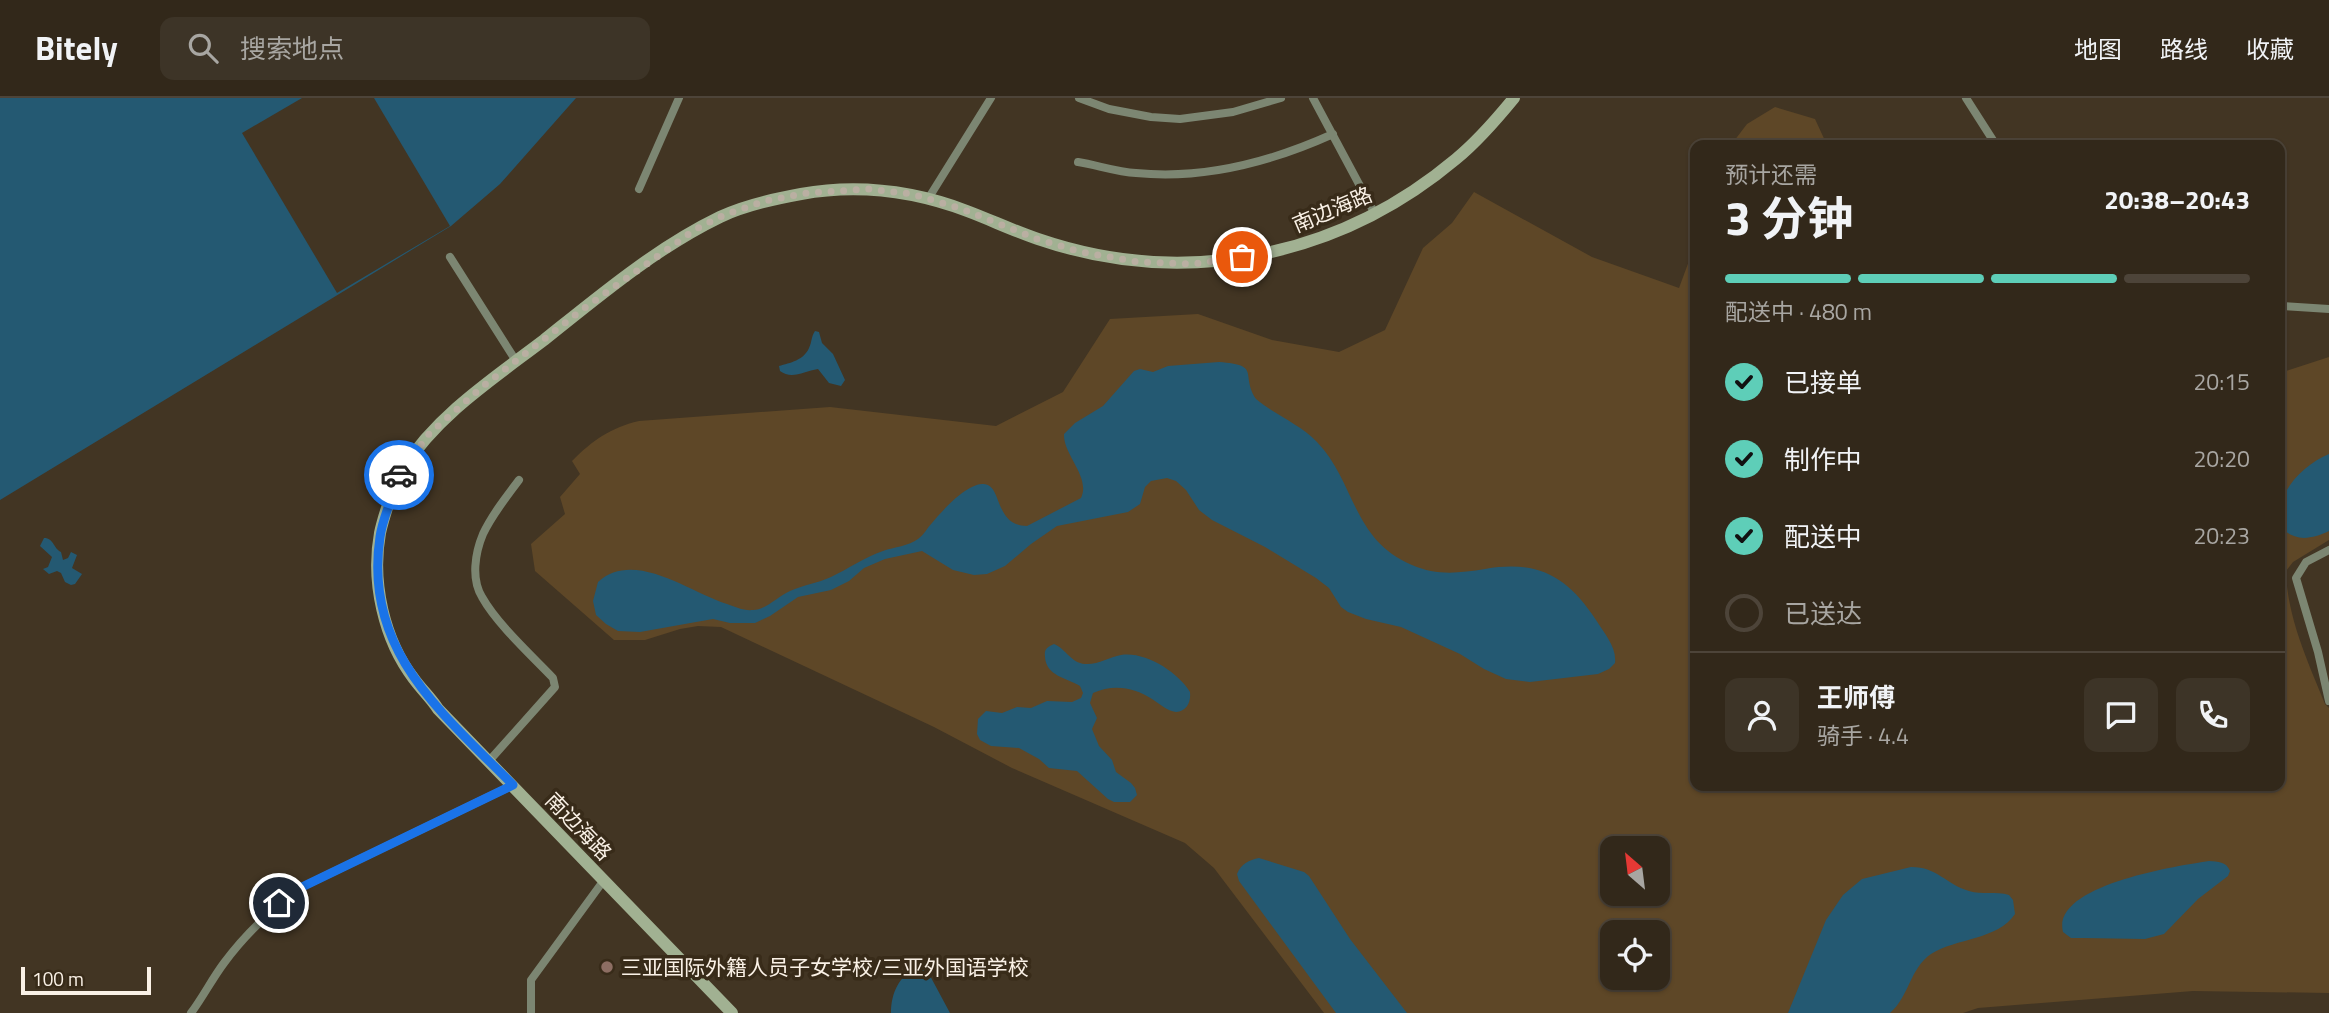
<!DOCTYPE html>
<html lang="zh">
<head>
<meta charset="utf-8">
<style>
  :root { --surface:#32281a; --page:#3d3427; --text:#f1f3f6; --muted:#a8a6a2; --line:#4d4439; --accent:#5eceb8 }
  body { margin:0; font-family:"Titillium Web","Noto Sans SC",sans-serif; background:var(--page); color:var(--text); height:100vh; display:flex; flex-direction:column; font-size:26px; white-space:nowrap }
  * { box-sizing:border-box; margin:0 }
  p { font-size:23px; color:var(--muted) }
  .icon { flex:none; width:38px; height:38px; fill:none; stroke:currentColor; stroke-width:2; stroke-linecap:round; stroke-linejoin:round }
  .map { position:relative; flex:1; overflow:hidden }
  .panel { position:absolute; left:1690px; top:42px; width:595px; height:651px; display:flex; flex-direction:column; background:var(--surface); border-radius:14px; box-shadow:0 2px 5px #0004,0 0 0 2px var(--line) }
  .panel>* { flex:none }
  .needle { width:46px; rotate:332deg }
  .controls { position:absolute; left:1600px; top:738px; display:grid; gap:14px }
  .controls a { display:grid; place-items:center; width:70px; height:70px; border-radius:14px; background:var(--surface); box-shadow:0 2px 5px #0004,0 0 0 2px var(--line); font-size:35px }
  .scale { position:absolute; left:21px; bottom:18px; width:130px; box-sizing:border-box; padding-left:7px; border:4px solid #faf1e6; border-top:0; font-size:19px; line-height:24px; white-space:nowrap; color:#faf1e6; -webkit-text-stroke:5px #382b19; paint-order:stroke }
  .pin { position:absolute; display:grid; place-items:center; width:60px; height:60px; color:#fff; margin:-30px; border:4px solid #fff; border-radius:50%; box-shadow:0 2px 7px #0007 }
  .courier { position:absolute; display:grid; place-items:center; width:70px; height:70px; margin:-35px; border:5px solid #1a73e8; border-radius:50%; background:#fff; color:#222; box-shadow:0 2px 9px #0007 }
  .summary em { font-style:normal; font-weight:700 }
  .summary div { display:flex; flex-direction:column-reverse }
  .summary { display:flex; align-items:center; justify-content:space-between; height:119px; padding:0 35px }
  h1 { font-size:46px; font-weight:700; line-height:52px }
  .bar { display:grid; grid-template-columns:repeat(4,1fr); gap:10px 7px; align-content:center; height:84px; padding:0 35px }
  .bar i { height:9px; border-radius:5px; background:var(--line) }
  .bar .selected { background:var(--accent) }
  .bar p { grid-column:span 4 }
  .line { display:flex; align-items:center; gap:18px; padding:0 35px; border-top:2px solid var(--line) }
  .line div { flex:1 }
  .round { display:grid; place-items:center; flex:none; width:74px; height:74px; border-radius:14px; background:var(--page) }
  ol { padding:0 35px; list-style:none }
  li { display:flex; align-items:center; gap:21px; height:77px }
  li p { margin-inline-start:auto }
  li .icon { padding:7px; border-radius:50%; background:var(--accent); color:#111; stroke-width:4 }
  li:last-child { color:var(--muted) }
  li i { width:38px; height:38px; border:4px solid var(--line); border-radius:50% }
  header { display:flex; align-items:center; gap:42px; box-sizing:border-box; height:98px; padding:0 35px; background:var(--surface); border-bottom:2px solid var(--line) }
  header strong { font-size:33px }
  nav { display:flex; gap:38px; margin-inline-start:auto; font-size:24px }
  .search { width:490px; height:63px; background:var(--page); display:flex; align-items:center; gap:18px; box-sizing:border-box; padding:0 24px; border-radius:14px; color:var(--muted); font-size:26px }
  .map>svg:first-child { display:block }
  .green { fill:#5e4727; fill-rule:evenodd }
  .water { fill:#245972 }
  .pier { fill:#423523 }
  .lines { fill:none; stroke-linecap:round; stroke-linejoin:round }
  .street { stroke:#7c8672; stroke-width:8 }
  .secondary { stroke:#a1b192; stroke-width:12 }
  .done { stroke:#baafa2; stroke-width:7; stroke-dasharray:0 12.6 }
  .route { stroke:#1a73e8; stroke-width:9 }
  .education-dot { fill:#8d6e63; stroke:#382b19; stroke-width:2.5 }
  .labels { text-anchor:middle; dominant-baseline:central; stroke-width:7; stroke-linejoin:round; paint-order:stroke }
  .street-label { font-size:21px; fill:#faf1e6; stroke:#382b19 }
  .poi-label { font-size:21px; fill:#faf1e6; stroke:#382b19; text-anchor:start }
</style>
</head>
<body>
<header>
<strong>Bitely</strong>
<div class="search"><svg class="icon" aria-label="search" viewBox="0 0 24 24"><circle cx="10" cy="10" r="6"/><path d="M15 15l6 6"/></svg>搜索地点</div>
<nav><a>地图</a><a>路线</a><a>收藏</a></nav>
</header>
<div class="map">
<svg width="2329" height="915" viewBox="0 0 2329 915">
  <rect width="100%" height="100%" fill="#423523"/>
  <path class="green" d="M 1775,9 L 1815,21 L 1827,47 L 1731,47 L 1747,26 Z
    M 1474,94 L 1592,159 L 1679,190 L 1696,144 L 1696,688 L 2280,688 L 2280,275 L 2329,259 L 2329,442 L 2293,464 L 2286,473 C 2287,519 2308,564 2325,606 L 2329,610 L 2329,895 L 2193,893 L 1978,910 L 1963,915 L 1324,915 L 1214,770 L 1185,745 L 1012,670 L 934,629 L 721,529 L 698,528 L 680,531 L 645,542 L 614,542 L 535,473 L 531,446 L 565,416 L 560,399 L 580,376 L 572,363 C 593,342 610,330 639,323 L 830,309 L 996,328 L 1063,294 L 1110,221 L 1198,216 L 1272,242 L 1339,254 L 1385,232 L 1423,150 L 1452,125 ZM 1612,751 L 1657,751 L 1657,796 L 1612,796 ZM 1612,835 L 1657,835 L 1657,880 L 1612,880 Z"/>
  <path class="water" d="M 0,0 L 576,0 L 500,86 L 451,128 L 0,402 Z
    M 815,233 L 819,234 L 822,245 L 833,256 L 845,282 L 841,288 L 829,285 L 818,271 C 804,273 792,282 780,273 L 779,268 C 790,265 804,262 809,250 C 812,244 811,239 815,233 Z
    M 1219,264 C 1262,267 1240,276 1256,301 C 1275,317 1300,326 1317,344 C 1355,383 1352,442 1412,467 C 1437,478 1459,475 1485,471 C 1538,462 1567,478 1596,522 C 1604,535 1617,549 1615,565 L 1609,571 L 1598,576 L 1530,584 L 1506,581 L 1484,571 L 1460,556 L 1401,529 L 1366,521 L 1348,514 L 1341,509 L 1329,490 L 1316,480 L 1265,449 L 1212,422 L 1199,412 L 1186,392 L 1176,383 L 1167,380 L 1151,383 L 1145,389 L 1140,406 L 1128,414 L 1057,428 L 1031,446 L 1005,468 L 987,476 L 974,477 L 953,472 L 922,453 L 885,461 L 864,470 L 849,483 L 831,492 L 798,499 L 770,518 L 755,525 L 730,525 L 713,521 L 640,534 L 618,533 L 606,526 L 596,517 L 593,503 L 598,484 C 634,451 689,494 727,506 C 735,509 744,513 753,512 C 766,512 778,498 790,493 C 803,487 818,485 831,479 C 848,471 865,459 883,453 C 894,449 909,448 918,441 C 924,437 927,430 932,425 C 942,413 965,387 982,386 C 1003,384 993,428 1027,428 L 1081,400 C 1091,379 1063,357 1064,336 L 1075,325 L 1103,308 L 1134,273 L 1140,271 L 1153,274 L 1168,268 Z
    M 2329,356 L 2329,433 C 2312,441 2294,445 2280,428 C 2280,420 2279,412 2281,405 C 2288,383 2308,365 2329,356 Z
    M 44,440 C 54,440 53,450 61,454 L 63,462 L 68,460 L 71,454 L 77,457 L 72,470 L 82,476 L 75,486 L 71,487 L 65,484 L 61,475 L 57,473 L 49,476 L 43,471 L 48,469 L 52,459 L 40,448 Z
    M 1054,546 C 1066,551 1071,565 1085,566 C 1098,567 1109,559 1121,557 C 1145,553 1178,574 1190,594 C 1191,604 1187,613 1176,614 C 1167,613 1160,606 1152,601 C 1134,589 1113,586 1093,595 L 1090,605 L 1097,620 L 1092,631 L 1099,648 L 1112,662 L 1116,674 L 1131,685 L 1135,690 L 1137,697 L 1130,704 L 1114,704 L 1108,701 L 1077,673 L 1049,670 L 1039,661 L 1019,650 L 991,648 L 980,642 L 977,636 L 978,621 L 986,613 L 1002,615 L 1017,609 L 1031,610 L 1047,603 L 1072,604 L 1081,600 L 1083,595 L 1080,588 C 1067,580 1046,578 1045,559 C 1044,551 1047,549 1054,546 Z
    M 1259,760 L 1304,774 L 1309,778 L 1350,841 L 1407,915 L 1336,915 L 1239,783 L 1237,776 C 1241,766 1249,762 1259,760 Z
    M 2209,763 C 2218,764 2226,763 2230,773 L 2228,778 L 2198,801 L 2164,836 L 2145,841 L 2082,840 L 2071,840 L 2063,834 C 2051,787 2177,768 2209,763 Z
    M 1911,769 C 1938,769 1945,786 1969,793 C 1982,797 1996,793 2009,797 L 2013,802 L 2015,816 C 1998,842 1956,840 1931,856 C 1910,870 1909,899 1890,915 L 1788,915 L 1826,822 L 1843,797 L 1862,781 Z
    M 917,869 L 928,874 L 950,915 L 891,915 C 891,895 899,878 917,869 Z"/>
  <path class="pier" d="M 302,0 L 374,0 L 450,128 L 337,195 L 242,35 Z"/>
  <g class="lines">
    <path class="street" d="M 1079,0 L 1109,11 L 1151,19 L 1180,21 L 1233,14 L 1281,0
      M 1313,0 L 1375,116
      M 1966,0 L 1996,47
      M 1078,64 C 1097,67 1117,74 1136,75 C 1205,82 1271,64 1333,36
      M 639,91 L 679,0
      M 928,101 L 991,0
      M 450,159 L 516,263
      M 2280,208 L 2329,211
      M 2329,452 L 2306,464 L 2296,480 L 2318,554 L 2329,603
      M 489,663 L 555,589 L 553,580 C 531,557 497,526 482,499 C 471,481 475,455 483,436 C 492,417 506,399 519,382
      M 191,915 C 203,899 212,881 224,865 C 246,835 272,811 302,789 L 513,687
      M 531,915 L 531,882 L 604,782"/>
    <path class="secondary" d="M 732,915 L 438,611 C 431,600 422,592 414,581 C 384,542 371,484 380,435 C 383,421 395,382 403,371 C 437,317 494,280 544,242 C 599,198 656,150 720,119 C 745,107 773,101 801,96 C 857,86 914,93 967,113 C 991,122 1014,133 1038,141 C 1184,191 1338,160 1456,61 C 1478,43 1496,22 1514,0"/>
  </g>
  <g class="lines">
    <path class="done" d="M 399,377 L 429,336 L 482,289 L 583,211 L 696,131 L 724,117 L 765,103 L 807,95 L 869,91 L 912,96 L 962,111 L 1037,141 L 1081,154 L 1138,164 L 1192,166 L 1242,159"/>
    <path class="route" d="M 279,805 L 302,789 L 513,687 C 441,614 363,552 380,439 C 383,417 394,398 399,377"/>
  </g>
  <circle class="education-dot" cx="607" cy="869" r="7"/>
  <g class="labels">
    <g class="street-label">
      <text transform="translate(1332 111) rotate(-23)">南边海路</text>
      <text transform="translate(579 728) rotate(46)">南边海路</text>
    </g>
    <g class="poi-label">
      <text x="621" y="869">三亚国际外籍人员子女学校/三亚外国语学校</text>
    </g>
  </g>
</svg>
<div class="controls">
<a><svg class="needle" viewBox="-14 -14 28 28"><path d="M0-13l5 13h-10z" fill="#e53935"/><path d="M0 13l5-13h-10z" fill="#a8a6a2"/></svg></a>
<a><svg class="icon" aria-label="locate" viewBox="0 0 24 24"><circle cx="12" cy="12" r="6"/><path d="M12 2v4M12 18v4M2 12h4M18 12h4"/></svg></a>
</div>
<div class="scale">100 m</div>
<div class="pin" style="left:1242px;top:159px;background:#ea580c"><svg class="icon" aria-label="bag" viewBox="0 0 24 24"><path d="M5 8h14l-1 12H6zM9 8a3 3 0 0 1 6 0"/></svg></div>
<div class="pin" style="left:279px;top:805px;background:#1f2937"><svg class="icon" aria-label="home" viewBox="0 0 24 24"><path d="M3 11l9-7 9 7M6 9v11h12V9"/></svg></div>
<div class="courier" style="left:399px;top:377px"><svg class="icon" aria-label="car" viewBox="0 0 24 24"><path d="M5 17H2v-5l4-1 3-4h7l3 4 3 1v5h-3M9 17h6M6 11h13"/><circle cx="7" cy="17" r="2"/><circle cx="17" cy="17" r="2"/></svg></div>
<section class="panel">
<div class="summary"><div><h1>3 分钟</h1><p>预计还需</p></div><em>20:38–20:43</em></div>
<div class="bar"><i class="selected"></i><i class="selected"></i><i class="selected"></i><i></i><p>配送中 · 480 m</p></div>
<ol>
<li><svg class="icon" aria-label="check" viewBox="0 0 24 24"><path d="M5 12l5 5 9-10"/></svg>已接单<p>20:15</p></li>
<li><svg class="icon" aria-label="check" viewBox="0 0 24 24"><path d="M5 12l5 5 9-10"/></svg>制作中<p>20:20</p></li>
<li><svg class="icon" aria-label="check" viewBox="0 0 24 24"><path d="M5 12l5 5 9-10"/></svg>配送中<p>20:23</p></li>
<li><i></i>已送达</li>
</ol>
<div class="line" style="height:126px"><a class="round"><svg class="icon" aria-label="person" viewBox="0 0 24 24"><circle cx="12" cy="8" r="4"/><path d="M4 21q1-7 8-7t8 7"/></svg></a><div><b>王师傅</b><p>骑手 · 4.4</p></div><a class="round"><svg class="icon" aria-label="chat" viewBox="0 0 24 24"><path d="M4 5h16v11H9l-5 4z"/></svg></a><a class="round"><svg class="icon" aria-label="phone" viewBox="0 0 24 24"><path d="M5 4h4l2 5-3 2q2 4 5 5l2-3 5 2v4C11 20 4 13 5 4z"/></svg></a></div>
</section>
</div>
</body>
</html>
